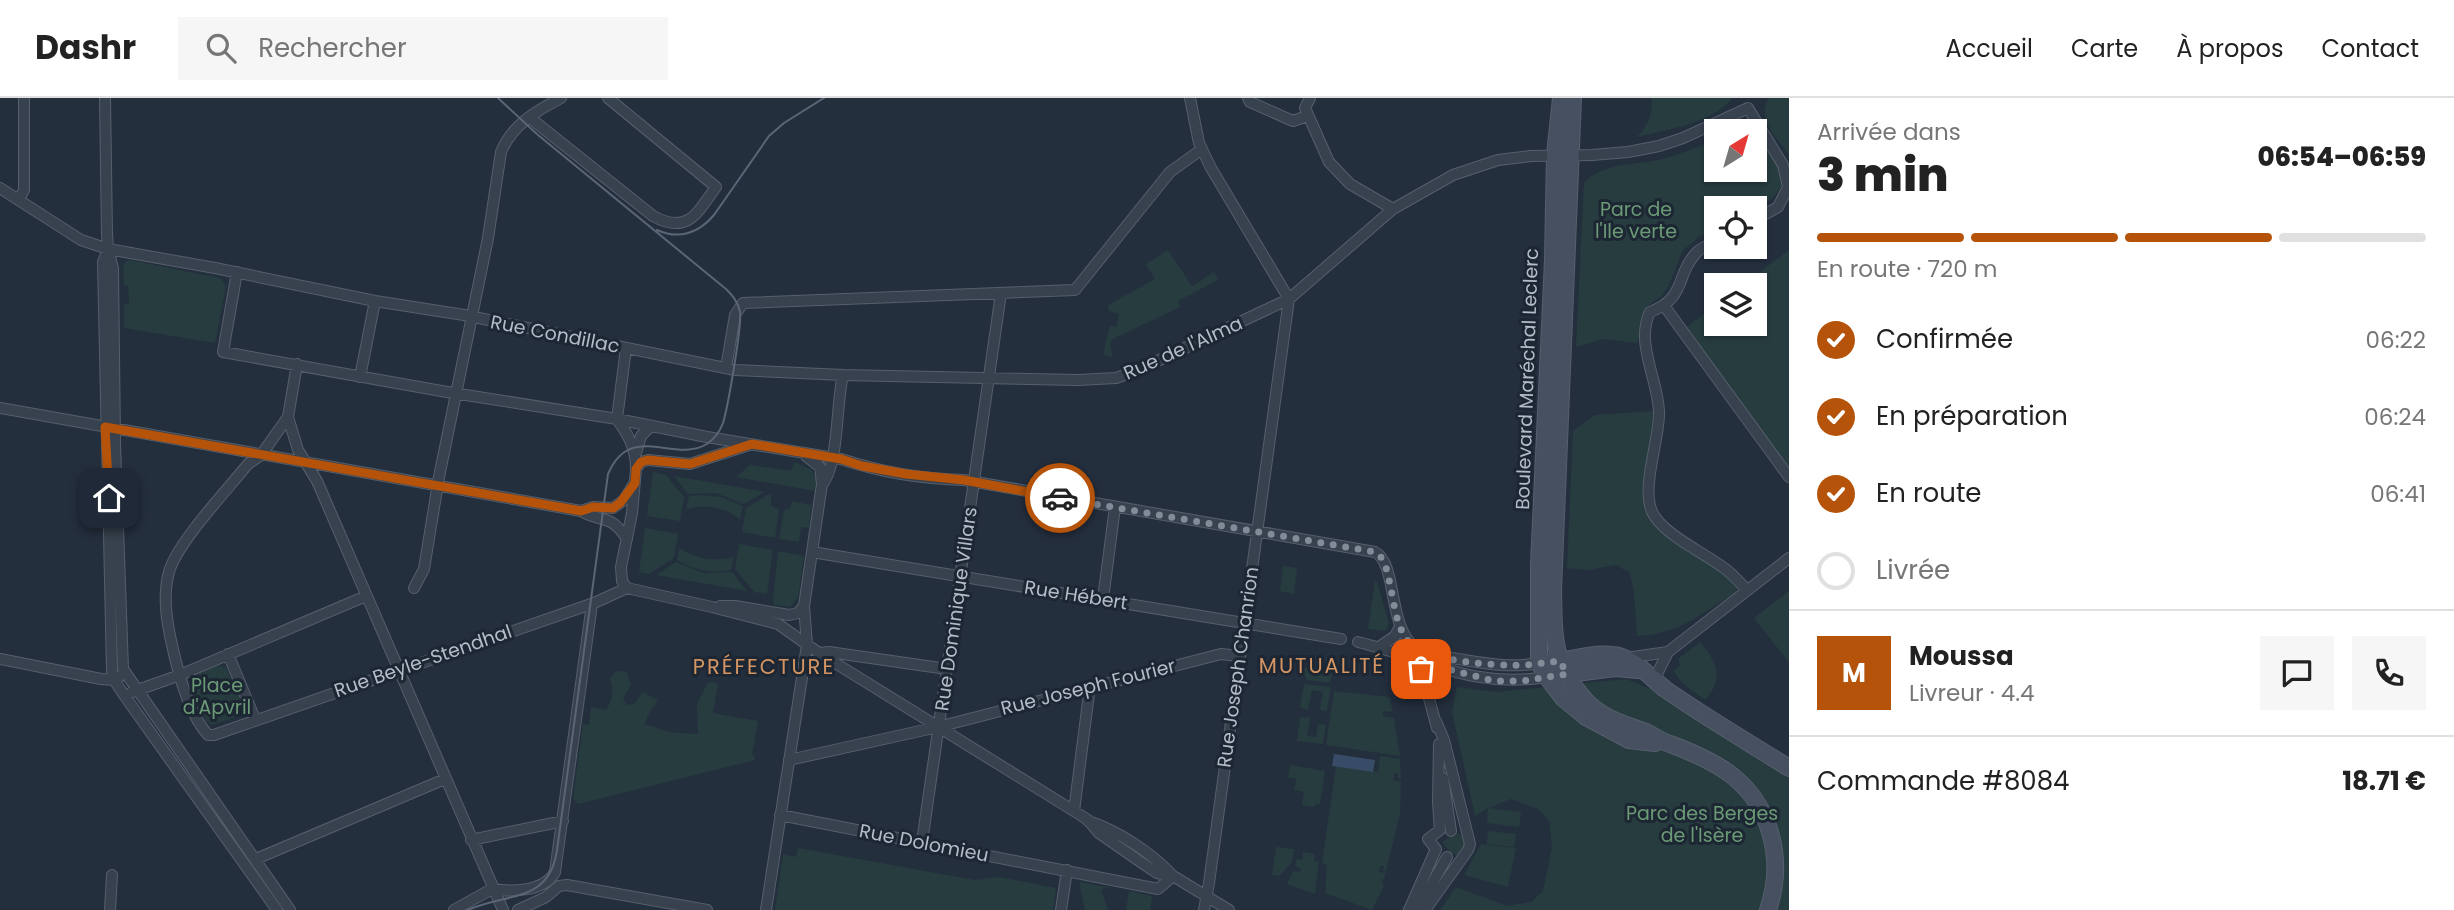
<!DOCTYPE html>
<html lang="fr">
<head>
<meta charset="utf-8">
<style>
  :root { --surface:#fff; --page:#f6f6f6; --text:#222; --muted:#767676; --line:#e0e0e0; --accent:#b45309 }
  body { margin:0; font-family:Poppins,sans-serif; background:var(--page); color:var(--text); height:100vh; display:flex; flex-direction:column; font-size:26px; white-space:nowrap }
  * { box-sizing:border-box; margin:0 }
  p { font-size:23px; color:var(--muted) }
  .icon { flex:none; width:38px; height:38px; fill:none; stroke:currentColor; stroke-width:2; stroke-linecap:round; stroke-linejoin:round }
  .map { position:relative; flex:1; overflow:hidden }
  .drawer { display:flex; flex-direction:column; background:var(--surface); width:665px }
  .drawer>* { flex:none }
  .needle { width:46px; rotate:37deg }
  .buttons { position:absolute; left:1704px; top:21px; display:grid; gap:14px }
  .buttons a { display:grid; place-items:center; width:63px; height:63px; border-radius:0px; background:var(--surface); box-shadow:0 2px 5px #0004; font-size:35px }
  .pin { position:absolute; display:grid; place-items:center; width:60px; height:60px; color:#fff; margin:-30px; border-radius:14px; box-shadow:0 4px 10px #0006 }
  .courier { position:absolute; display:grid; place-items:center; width:70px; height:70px; margin:-35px; border:5px solid #b45309; border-radius:50%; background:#fff; color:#222; box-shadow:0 2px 9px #0007 }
  .summary em { font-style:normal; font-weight:800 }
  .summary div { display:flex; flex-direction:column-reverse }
  .summary { display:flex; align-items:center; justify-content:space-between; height:119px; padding:0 28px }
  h1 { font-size:46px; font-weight:800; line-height:52px }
  .bar { display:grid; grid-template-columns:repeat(4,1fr); gap:10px 7px; align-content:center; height:84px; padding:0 28px }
  .bar i { height:9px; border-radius:5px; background:var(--line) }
  .bar .active { background:var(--accent) }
  .bar p { grid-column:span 4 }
  .line { display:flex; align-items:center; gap:18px; padding:0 28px; border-top:2px solid var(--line) }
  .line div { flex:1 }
  .round { display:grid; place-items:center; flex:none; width:74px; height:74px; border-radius:0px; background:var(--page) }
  ol { padding:0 28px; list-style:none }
  li { display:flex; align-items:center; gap:21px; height:77px }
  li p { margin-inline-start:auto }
  li .icon { padding:7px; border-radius:50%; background:var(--accent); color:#fff; stroke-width:4 }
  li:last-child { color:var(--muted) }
  li i { width:38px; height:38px; border:4px solid var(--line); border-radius:50% }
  header { display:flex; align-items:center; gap:42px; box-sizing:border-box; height:98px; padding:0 35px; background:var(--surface); border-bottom:2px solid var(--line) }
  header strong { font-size:33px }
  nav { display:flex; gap:38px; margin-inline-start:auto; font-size:24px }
  .search { width:490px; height:63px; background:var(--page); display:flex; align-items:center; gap:18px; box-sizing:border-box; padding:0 24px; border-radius:0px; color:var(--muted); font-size:26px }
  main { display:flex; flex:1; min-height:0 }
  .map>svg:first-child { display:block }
  .green { fill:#263c3f }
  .water { fill:#394c67 }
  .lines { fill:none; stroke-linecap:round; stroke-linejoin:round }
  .street-casing { stroke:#565f6c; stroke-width:12 }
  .secondary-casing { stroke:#565f6c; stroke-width:18 }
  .street { stroke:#38414e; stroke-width:10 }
  .secondary { stroke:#465061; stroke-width:16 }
  .tram { stroke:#5a6575; stroke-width:2 }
  .done { stroke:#828b98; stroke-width:7; stroke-dasharray:0 12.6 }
  .route { stroke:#b45309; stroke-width:9 }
  .labels { text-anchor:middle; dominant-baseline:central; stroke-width:6; stroke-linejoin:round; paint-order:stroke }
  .park-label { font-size:19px; fill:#6b9a76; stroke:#1d2633 }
  .street-label { font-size:19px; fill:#b4bcc9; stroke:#1d2633 }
  .neighbourhood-label { font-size:21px; letter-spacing:2px; fill:#d59563; stroke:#1d2633 }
</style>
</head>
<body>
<header>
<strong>Dashr</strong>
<div class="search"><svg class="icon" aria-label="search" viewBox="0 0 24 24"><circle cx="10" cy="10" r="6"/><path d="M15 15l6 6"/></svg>Rechercher</div>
<nav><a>Accueil</a><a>Carte</a><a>À propos</a><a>Contact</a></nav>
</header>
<main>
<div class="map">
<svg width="1789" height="812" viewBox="0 0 1789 812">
  <rect width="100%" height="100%" fill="#242f3e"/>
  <path class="green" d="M 1651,0 L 1731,0 L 1731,2 C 1707,27 1669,31 1637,39 C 1648,27 1653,17 1651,0 Z
    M 1769,0 L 1789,0 L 1789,57 C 1777,40 1755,21 1769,0 Z
    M 1755,36 L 1781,71 L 1784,83 C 1767,116 1750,110 1717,110 L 1717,131 L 1699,139 L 1683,152 L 1669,187 L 1661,199 L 1647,208 L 1637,245 L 1603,241 L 1576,249 L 1584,85 C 1604,63 1638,68 1666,60 C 1683,55 1700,48 1717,41 L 1717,72 L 1755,72 Z
    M 1168,152 L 1192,188 L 1214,174 L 1218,182 L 1178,203 L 1180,209 L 1111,242 L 1110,247 L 1113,259 L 1103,257 L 1110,227 L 1116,229 L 1119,216 L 1109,213 L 1108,207 L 1155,181 L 1146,166 Z
    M 1789,152 L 1789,369 L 1685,230 L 1717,206 L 1717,226 L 1755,226 L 1755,187 L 1742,187 Z
    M 129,162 L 220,180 L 226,188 L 215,245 L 124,230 L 124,206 L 129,205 L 128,188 L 124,187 L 123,166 Z
    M 1653,313 L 1646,407 L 1721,473 L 1737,490 L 1736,494 C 1703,515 1677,537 1637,538 L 1634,495 L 1630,475 L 1616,467 L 1587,472 L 1567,470 L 1573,333 L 1595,317 Z
    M 795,364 L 812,372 L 816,383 L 815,393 L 736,379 L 750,367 L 791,373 Z
    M 653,374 L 666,377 L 684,399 L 680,423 L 647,418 Z
    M 674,378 L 765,394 L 744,406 L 716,395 L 688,396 Z
    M 771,395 L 771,408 L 779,411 L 775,440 L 742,434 L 746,410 Z
    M 699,397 L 721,399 L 743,408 L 740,421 C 724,409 706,406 686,411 L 689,398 Z
    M 812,402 L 809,430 L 801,429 L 799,444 L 779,441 L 784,412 L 790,411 L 792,403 L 810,407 Z
    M 645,430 L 678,436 L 674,460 L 649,476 L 639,474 Z
    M 739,446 L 773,452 L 767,496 L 754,494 L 735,471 Z
    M 679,450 C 697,461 714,464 734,459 L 731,472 C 712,476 694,472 677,462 Z
    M 778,453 L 804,458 L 798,500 L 790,509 L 774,507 L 773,502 Z
    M 676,464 L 703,475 L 732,474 L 747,493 L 656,477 Z
    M 1283,468 L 1297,470 L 1294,496 L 1280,493 Z
    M 1375,483 L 1377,484 L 1389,526 L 1385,533 L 1368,531 Z
    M 1789,493 L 1789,564 L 1754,520 Z
    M 1700,544 C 1717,564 1725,580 1705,602 L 1682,585 L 1674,573 L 1680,567 L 1678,561 Z
    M 219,567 L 226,570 L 244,611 L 241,617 L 213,627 L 207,624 L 190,585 L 193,578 Z
    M 1302,569 L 1332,573 L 1330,585 L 1306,582 L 1306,578 L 1301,577 Z
    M 616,573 L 627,574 L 631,587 L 623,600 L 627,607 L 634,606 L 643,594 L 658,602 L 648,617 L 645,626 L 669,634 L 698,636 L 697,606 L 708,584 L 718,585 L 713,615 L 758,623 L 752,657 L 754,658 L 755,662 L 578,706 L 573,701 L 583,626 L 589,627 L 591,609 L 606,612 C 613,601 614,593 610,580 Z
    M 1626,581 L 1656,593 L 1789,676 L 1789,812 L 1440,812 L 1456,789 L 1507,808 L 1531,804 L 1543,793 L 1552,749 L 1549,723 L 1538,711 L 1511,701 L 1489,710 L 1521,714 L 1519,729 L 1487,725 L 1488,710 L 1475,718 L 1452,614 L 1457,589 L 1496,594 Z
    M 1304,586 L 1331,589 L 1327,613 L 1320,612 L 1323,594 L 1312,592 L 1308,612 L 1300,610 Z
    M 1334,593 L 1389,599 L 1393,614 L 1383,613 L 1383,618 L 1394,620 L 1400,658 L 1326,647 Z
    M 1300,619 L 1310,620 L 1307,638 L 1316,639 L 1318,626 L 1326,627 L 1323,646 L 1297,643 Z
    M 1380,658 L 1400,661 L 1401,681 L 1398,680 L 1398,676 L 1395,675 L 1393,682 L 1401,684 L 1400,715 L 1386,773 L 1383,773 L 1384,768 L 1380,768 L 1379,774 L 1386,775 L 1382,785 L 1384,788 L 1372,812 L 1325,795 L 1327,767 L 1322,765 L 1336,668 L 1378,674 Z
    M 1290,667 L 1325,673 L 1320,706 L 1315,706 L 1315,709 L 1302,707 L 1304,694 L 1294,692 L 1296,681 L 1288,679 Z
    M 1488,733 L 1516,736 L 1514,749 L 1487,746 Z
    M 1457,735 L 1465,739 L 1465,749 L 1458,757 L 1451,755 L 1442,744 Z
    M 1481,746 L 1516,750 L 1508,789 L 1464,777 Z
    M 1276,749 L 1294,751 L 1292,764 L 1280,778 L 1272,777 Z
    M 798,750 L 975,782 L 1000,779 L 1056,790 L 1053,812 L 775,812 L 783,756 L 796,759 Z
    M 1303,754 L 1315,756 L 1314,763 L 1319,764 L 1315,796 L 1287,786 L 1293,773 L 1300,774 L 1301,770 L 1295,768 L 1296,761 L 1302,762 Z
    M 1079,784 L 1118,791 L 1106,790 L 1101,792 L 1108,812 L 1085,812 Z
    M 1129,793 L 1152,798 L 1150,812 L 1126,812 Z"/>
  <path class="water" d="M 1334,656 L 1375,662 L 1373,674 L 1332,668 Z"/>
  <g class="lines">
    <defs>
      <path id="street" d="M 105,0 L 107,136 L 108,151 L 113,170 L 115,346 L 123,571 L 290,812
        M 1190,0 L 1199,45 L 1211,70 L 1289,201
        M 1248,0 L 1250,4 L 1293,23 L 1307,18
        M 1310,0 L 1305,10 L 1329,64 L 1350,86 L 1393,111
        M 529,19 L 653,118 C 688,137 697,115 716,89 L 608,0
        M 0,90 L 81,142 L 108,151 L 215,170 L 375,203 L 464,217 L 735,272 L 843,277 L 1078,282 L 1116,280 L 1136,273 L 1289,201 L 1393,111 L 1453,77 L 1498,62 L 1531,58 L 1592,57 L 1628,54 L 1659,48 L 1683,40 L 1748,10 L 1783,67 L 1788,89 L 1778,109 L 1755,122
        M 19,101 L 24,92 L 24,0
        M 1717,143 C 1711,146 1702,149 1697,154 C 1675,177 1687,200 1650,214 C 1635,245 1658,281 1659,314 C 1660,342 1638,396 1655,419 C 1669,439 1704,455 1724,470 C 1733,476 1740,485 1747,492
        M 108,151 L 103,164 L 112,573 L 114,582 L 124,597 L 277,812
        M 237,174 L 223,254 L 447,294 L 617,321 L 707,339 L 841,361 C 880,374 923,381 964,382 L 1375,454 C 1398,466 1387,530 1416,550 C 1429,559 1449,559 1464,562 C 1489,566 1513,570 1539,565
        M 1665,209 L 1789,379
        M 297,266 L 288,319 L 298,352 L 317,383 L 503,812
        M 726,270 L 735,217 L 743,205 L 1075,192 L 1170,74 L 1202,51
        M 360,279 L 375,203
        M 0,310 L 581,413 C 604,426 610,415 627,441
        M 288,319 L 261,357 L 248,366 C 228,391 176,446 169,474 C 161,502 169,536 176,564 C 182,587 191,618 208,637 L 214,637 L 594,505 L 627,490 L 712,509 L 778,526 L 819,555 L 1074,713 L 1088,722 L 1099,735 L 1142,765 L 1157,775 L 1173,778 L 1229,812
        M 617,321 L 626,250
        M 617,321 C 629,338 636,351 636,371
        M 636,355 L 641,338 L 651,328
        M 824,384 C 839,361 836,306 843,277
        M 581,413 L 593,409 L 613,410 L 624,402 L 633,387
        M 812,454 L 1341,541
        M 414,490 L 424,471 L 439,379 L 488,140 L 501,54 C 512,27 536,13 561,0
        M 627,490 L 622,483 L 621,469 L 632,415 L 636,371 L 641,364 L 648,362 L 690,366 L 749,347
        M 1103,501 L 1115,409
        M 720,508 L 735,508 L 789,517 L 798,515 L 804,508
        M 1358,544 C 1428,561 1470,591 1547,579
        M 1379,549 L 1395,538 L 1400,529
        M 819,555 L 829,554 L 947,571
        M 228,556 L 255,621
        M 1626,560 L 1668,554
        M 0,561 L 101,581 L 114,582 L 119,579
        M 1424,565 L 1421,571 L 1437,630
        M 1654,582 L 1668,554 L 1789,460
        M 132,594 L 180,577 L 366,498
        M 789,662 L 938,629 L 1221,556 L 1239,558
        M 1443,680 L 1451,733
        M 1074,713 L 1090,588
        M 780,717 L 1158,791 L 1173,778
        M 1088,723 C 1117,732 1152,755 1173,778
        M 1428,741 L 1440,732 L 1438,704 L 1439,646
        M 471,742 L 563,723
        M 922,744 L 1001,195
        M 256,761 L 445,681
        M 492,791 C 512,794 544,794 555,774 L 592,506
        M 110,812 L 112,777
        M 454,812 L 492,791
        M 518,812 L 546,799 L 559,788 L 567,787 L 707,812
        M 766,812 L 807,547 L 804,508 L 822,386 L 820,369 L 806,358
        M 1061,812 L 1067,772
        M 1204,812 L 1209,785 L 1289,201
        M 1409,812 L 1436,751 L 1428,741
        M 1417,812 L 1447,759
        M 1425,812 L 1468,752 L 1470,746 L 1444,642 L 1436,623"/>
      <path id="secondary" d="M 1561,0 L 1555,57 L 1553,162 L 1539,466 L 1539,565 L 1547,579 L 1563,600 L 1586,619 L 1629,642 L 1655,645
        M 1573,0 L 1553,492 C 1554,539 1552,565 1585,602 C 1601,620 1624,626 1646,634 C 1654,638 1661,643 1670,646 C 1716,663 1755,683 1770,734 C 1778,761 1777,785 1768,812
        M 1552,564 C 1574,562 1600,552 1622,559 C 1637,564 1652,581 1665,591 C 1705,619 1748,644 1789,670
        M 1560,577 L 1615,570 L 1638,572"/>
    </defs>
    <use href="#street" class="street-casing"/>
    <use href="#secondary" class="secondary-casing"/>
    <use href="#street" class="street"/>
    <use href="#secondary" class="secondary"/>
    <path class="tram" d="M 657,132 C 679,142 699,135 714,117 L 769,38 L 784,25 L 824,0
      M 468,812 C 507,794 549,806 557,752 L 608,376 C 631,323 673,366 707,346 C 714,341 720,333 723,325 C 728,308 742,229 740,214 C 738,204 733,198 726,191 L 538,37 L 498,0"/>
  </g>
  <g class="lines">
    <path class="done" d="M 1060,400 L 1375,454 C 1386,460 1387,475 1390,486 C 1394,505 1396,528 1408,543 C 1426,564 1495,568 1522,567 C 1535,567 1547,564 1560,563 L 1567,576 L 1523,583 L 1494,583 L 1424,565 L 1421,571"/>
    <path class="route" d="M 109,400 L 105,329 L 581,413 L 593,409 L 613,410 L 620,405 L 635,385 L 636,371 L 641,364 L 648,362 L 690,366 L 752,346 L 841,361 L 862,368 L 906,376 L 964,382 L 1060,400"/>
  </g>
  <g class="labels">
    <g class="park-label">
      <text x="1636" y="111">Parc de<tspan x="1636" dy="22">l'Ile verte</tspan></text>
      <text x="217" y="587">Place<tspan x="217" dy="22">d'Apvril</tspan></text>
      <text x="1702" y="715">Parc des Berges<tspan x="1702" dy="22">de l'Isère</tspan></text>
    </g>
    <g class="street-label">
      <text transform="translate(555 236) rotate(11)">Rue Condillac</text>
      <text transform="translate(1183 250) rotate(-24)">Rue de l'Alma</text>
      <text transform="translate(1527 281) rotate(-88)">Boulevard Maréchal Leclerc</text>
      <text transform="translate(1076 497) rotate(9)">Rue Hébert</text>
      <text transform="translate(956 511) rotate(-82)">Rue Dominique Villars</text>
      <text transform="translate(423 563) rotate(-19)">Rue Beyle-Stendhal</text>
      <text transform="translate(1238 569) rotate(-82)">Rue Joseph Chanrion</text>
      <text transform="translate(1088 589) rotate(-14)">Rue Joseph Fourier</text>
      <text transform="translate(924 745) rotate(11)">Rue Dolomieu</text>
    </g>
    <g class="neighbourhood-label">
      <text x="1322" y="567">MUTUALITÉ</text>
      <text x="764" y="568">PRÉFECTURE</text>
    </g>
  </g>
</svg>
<div class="buttons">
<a><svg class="needle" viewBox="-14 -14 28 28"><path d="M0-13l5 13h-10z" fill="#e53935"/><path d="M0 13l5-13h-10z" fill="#767676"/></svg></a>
<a><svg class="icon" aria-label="locate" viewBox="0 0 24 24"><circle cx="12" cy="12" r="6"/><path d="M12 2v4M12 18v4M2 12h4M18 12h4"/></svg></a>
<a><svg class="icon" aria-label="layers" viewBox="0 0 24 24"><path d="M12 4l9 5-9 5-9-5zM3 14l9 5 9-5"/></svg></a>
</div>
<div class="pin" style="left:1421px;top:571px;background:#ea580c"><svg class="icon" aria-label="bag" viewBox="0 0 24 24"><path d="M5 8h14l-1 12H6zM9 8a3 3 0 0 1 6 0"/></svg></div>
<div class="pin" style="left:109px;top:400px;background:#1f2937"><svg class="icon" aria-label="home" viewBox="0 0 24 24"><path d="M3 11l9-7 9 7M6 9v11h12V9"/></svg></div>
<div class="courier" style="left:1060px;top:400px"><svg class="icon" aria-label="car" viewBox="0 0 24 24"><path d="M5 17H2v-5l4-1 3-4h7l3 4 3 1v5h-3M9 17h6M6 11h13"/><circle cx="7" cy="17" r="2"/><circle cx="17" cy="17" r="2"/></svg></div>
</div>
<section class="drawer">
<div class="summary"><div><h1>3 min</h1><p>Arrivée dans</p></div><em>06:54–06:59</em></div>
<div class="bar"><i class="active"></i><i class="active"></i><i class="active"></i><i></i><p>En route · 720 m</p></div>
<ol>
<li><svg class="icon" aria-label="check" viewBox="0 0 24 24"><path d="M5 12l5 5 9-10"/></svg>Confirmée<p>06:22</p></li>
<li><svg class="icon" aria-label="check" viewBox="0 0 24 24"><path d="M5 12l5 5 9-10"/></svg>En préparation<p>06:24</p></li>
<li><svg class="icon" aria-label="check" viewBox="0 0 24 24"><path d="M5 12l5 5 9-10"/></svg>En route<p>06:41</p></li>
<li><i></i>Livrée</li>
</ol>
<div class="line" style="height:126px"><b class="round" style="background:var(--accent);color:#fff">M</b><div><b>Moussa</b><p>Livreur · 4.4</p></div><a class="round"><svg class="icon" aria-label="chat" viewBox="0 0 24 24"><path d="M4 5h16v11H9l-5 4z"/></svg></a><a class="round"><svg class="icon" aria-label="phone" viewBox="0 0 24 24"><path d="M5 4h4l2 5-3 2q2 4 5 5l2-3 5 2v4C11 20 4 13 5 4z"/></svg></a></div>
<div class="line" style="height:91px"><div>Commande #8084</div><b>18.71 €</b></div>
</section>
</main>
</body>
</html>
